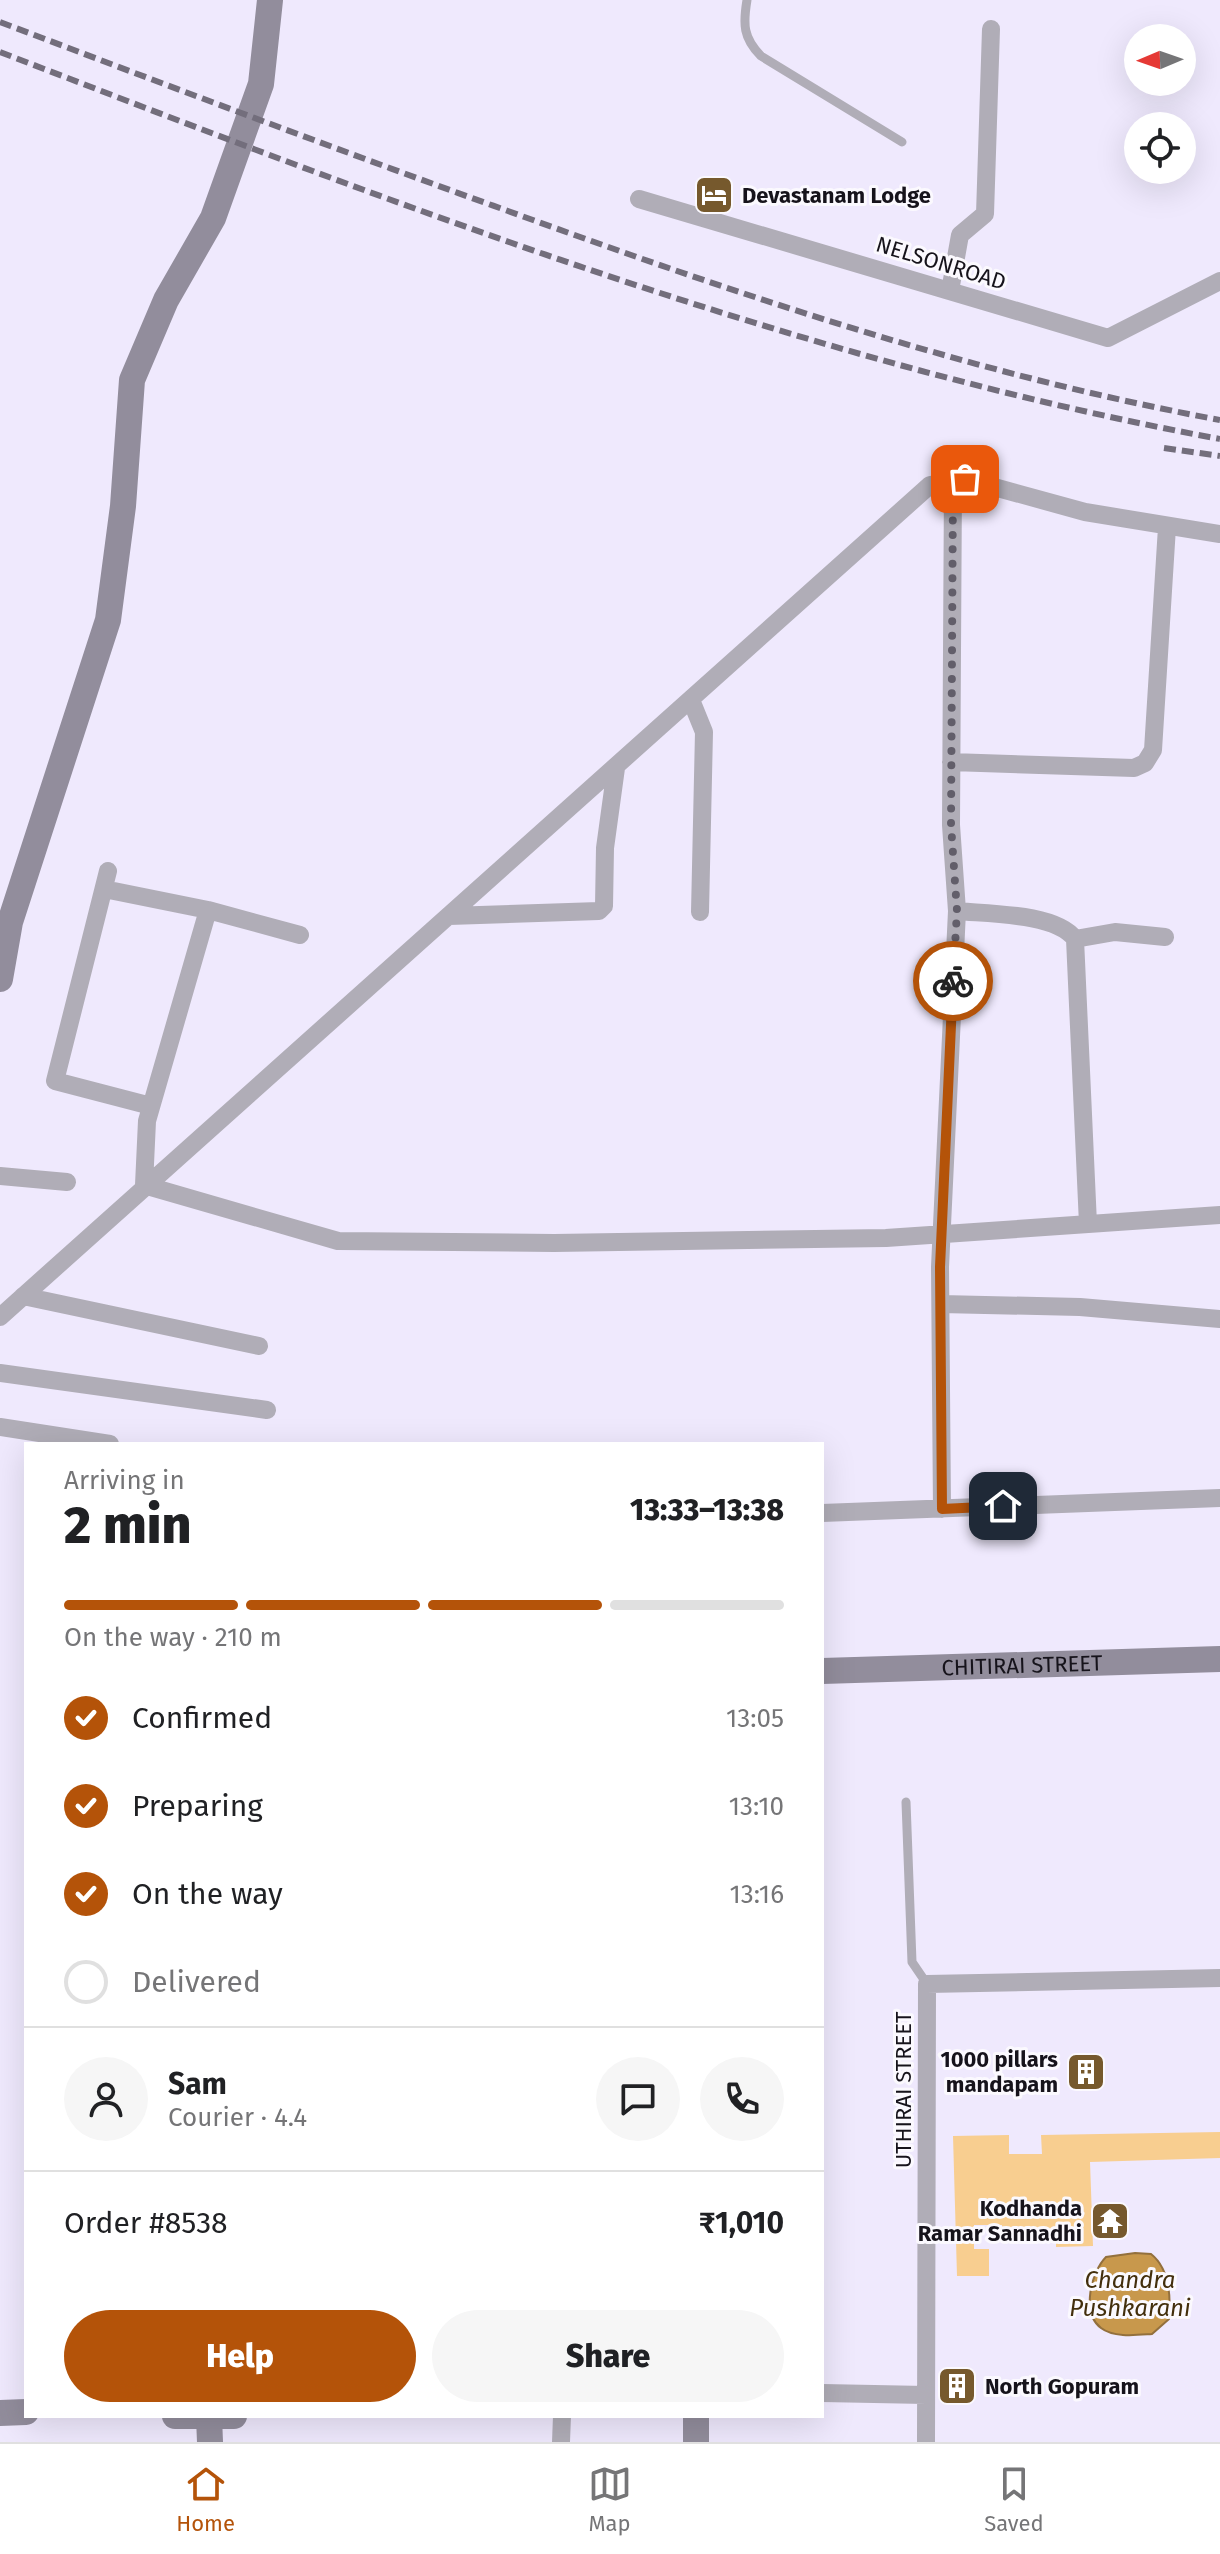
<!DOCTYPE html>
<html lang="en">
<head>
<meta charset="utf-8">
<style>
  :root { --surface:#fff; --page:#f6f6f6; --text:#202124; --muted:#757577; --line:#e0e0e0; --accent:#b45309 }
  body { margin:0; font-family:"Fira Sans",sans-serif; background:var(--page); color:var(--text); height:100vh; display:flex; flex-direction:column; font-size:30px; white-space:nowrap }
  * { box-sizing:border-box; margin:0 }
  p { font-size:26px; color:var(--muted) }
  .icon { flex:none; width:44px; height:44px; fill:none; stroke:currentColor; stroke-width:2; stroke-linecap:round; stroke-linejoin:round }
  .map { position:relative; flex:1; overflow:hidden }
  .sheet { position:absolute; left:24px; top:1442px; width:800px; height:976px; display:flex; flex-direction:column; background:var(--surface); border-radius:0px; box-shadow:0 8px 32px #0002 }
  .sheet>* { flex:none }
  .needle { width:52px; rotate:268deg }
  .fabs { position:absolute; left:1124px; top:24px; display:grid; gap:16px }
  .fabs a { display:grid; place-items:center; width:72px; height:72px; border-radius:50%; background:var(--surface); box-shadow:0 8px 32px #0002; font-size:40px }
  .pin { position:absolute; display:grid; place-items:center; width:68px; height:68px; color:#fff; margin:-34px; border-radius:16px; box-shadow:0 4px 12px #0006 }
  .courier { position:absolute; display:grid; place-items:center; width:80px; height:80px; margin:-40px; border:6px solid #b45309; border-radius:50%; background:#fff; color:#222; box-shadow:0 2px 10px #0007 }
  .headline em { font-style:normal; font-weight:800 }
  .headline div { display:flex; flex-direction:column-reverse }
  .headline { display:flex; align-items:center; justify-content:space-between; height:136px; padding:0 40px }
  h1 { font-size:52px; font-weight:800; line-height:60px }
  .bar { display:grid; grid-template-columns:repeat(4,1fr); gap:12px 8px; align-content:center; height:96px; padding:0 40px }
  .bar i { height:10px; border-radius:6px; background:var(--line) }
  .bar .on { background:var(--accent) }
  .bar p { grid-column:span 4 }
  .line { display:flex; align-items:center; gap:20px; padding:0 40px; border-top:2px solid var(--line) }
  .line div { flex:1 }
  .round { display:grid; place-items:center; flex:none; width:84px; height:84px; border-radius:42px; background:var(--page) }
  ol { padding:0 40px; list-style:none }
  li { display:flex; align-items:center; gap:24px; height:88px }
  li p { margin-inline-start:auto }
  li .icon { padding:8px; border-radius:50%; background:var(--accent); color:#fff; stroke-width:4 }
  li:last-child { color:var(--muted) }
  li i { width:44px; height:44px; border:4px solid var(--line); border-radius:50% }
  .action { display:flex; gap:16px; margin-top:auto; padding:16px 40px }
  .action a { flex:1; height:92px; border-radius:48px; background:var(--accent); color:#fff; font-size:32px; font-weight:800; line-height:92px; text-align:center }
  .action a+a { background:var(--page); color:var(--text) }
  .tab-bar { display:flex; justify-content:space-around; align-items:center; height:112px; border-top:2px solid var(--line); background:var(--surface); font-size:22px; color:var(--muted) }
  .tab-bar a { display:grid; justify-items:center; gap:4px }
  .tab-bar .on { color:var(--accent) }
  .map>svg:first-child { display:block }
  .green { fill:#f8ce90 }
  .water { fill:#c8984c; stroke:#93703d; stroke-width:2 }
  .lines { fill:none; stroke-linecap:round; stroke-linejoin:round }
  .lane { stroke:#b0adb7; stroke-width:9 }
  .street { stroke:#b0adb7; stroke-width:18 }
  .secondary { stroke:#928d9c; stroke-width:26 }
  .rail { stroke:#736e7c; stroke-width:6; stroke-dasharray:12 6; stroke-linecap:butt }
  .done { stroke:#625e6a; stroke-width:8; stroke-dasharray:0 14.4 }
  .route { stroke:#b45309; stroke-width:10 }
  .labels { text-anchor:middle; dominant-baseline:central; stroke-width:6; stroke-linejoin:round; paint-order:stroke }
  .poi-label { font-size:22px; font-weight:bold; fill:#16131b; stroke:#fbf9fe; text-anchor:start }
  .street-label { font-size:22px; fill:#16131b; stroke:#fbf9fe }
  .water-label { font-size:24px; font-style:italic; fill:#432f0d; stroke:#fbf9fe }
</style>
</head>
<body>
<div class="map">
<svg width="1220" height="2442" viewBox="0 0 1220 2442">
  <rect width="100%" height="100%" fill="#efe9fd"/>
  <path class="green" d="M 1220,2132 L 1220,2158 L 1090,2162 L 1093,2246 L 1056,2247 L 1056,2238 L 1002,2238 L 1002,2225 L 974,2225 L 974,2249 L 989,2249 L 989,2276 L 957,2276 L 953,2136 L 1009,2135 L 1009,2154 L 1042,2154 L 1041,2135 Z"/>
  <path class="water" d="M 1135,2253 L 1151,2254 C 1170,2269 1171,2296 1169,2319 L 1152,2334 C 1137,2335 1114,2338 1101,2328 C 1081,2313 1091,2272 1106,2257 Z"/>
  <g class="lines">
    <path class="lane" d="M 747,0 C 743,24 743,38 761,56 L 902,142
      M 906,1802 L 912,1962 L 927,1984"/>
    <path class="street" d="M 639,199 L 1108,338 L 1220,281
      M 950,291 L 960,235 L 985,214 L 991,29
      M 953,481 L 951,825 L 957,911 C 988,914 1056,913 1075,939 L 1088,1224
      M 691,700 L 704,732 L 700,912
      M 951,762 L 1134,768 L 1145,763 L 1153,750 L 1167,527
      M 108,871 L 55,1081 L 151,1106
      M 104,889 L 208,910 L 300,935
      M 208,910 L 147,1121 L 144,1185 L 338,1241 L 554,1243 L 886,1238 L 1220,1215
      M 449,916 L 599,911 L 604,906 L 605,848 L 616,768
      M 1075,939 L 1115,932 L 1165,937
      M 0,1176 L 67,1182
      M 23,1296 L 259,1346
      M 941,1304 L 1080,1307 L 1220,1319
      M 0,1317 L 930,485 L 965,479 L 1085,512 L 1220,534
      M 0,1373 L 267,1410
      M 0,1427 L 110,1444
      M 942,1509 L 940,1267 L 957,911
      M 822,1513 L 1220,1498
      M 822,2393 L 926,2395
      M 561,2442 L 562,2416
      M 926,2442 L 927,1984 L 1220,1978"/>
    <g class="secondary">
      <path d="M 0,979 L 10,922 L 108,620 L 123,506 L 132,380 L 166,300 L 213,218 L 261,84 L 270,0"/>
      <path id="s1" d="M 822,1671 L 1220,1659"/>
      <path d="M 0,2413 L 26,2412"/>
      <path d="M 175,2416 L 234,2416"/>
      <path d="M 209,2417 L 210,2442"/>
      <path d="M 696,2442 L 696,2416"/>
    </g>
    <path class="rail" d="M 0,22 C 169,86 338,150 508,211 C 742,296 976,375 1220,420
      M 0,52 C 395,204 802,362 1220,439
      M 1164,448 L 1220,456"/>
  </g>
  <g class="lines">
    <path class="done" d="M 953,981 L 957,911 L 951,825 L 953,481 L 965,479"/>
    <path class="route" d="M 953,981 L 940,1267 L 942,1509 L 1003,1506"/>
  </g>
  <defs>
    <symbol id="hotel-square" viewBox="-11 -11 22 22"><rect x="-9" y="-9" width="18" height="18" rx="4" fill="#76592d" stroke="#fbf9fe"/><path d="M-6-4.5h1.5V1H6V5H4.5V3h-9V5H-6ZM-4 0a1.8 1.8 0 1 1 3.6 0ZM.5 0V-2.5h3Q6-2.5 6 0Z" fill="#fff"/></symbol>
    <symbol id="building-square" viewBox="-11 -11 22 22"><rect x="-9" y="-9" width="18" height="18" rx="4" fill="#76592d" stroke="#fbf9fe"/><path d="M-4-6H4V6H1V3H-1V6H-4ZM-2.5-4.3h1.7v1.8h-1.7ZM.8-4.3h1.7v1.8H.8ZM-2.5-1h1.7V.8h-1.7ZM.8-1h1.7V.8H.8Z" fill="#fff"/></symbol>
    <symbol id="temple-square" viewBox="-11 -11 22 22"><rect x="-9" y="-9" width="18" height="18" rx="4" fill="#76592d" stroke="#fbf9fe"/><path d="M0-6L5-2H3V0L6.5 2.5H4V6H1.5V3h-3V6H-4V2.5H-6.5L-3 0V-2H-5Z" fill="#fff"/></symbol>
  </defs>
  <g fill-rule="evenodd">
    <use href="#hotel-square" x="692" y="173" width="44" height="44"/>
    <use href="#building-square" x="1064" y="2050" width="44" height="44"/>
    <use href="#temple-square" x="1088" y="2199" width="44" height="44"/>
    <use href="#building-square" x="935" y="2364" width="44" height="44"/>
  </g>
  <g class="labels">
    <g class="poi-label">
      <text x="742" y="195">Devastanam Lodge</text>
      <text x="1058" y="2059" text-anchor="end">1000 pillars<tspan x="1058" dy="25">mandapam</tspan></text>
      <text x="1082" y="2208" text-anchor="end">Kodhanda<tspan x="1082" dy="25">Ramar Sannadhi</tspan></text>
      <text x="985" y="2386">North Gopuram</text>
    </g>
    <g class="street-label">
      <text transform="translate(941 263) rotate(17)">NELSONROAD</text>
      <text stroke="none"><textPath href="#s1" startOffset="200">CHITIRAI STREET</textPath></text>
      <text transform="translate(903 2090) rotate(-90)">UTHIRAI STREET</text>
    </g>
    <g class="water-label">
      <text x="1130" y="2280">Chandra<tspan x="1130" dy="28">Pushkarani</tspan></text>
    </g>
  </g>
</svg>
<div class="fabs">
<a><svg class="needle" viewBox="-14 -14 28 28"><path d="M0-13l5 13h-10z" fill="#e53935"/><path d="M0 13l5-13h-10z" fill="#757577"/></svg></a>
<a><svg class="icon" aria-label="locate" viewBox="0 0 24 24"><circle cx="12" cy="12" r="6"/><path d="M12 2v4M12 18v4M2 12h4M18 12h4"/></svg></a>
</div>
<div class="pin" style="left:965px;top:479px;background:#ea580c"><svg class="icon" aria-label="bag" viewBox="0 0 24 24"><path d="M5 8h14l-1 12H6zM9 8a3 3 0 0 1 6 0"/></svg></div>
<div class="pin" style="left:1003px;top:1506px;background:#1f2937"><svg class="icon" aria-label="home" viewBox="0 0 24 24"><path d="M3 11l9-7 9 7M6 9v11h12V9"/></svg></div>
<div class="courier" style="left:953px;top:981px"><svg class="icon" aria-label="bike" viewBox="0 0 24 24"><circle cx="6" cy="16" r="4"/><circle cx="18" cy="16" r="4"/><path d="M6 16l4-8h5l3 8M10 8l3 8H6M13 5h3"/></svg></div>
<section class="sheet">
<div class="headline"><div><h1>2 min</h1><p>Arriving in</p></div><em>13:33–13:38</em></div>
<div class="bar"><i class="on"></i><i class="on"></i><i class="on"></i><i></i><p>On the way · 210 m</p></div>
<ol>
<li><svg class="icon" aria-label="check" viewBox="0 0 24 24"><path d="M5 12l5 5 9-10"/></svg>Confirmed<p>13:05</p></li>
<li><svg class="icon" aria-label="check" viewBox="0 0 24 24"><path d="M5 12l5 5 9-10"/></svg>Preparing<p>13:10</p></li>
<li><svg class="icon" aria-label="check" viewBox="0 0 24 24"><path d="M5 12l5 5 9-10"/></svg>On the way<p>13:16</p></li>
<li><i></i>Delivered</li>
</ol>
<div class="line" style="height:144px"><a class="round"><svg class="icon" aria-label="person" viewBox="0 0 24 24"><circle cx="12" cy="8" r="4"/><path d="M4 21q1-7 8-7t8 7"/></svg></a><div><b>Sam</b><p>Courier · 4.4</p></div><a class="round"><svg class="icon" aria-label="chat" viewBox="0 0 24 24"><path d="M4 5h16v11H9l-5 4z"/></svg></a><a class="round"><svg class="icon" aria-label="phone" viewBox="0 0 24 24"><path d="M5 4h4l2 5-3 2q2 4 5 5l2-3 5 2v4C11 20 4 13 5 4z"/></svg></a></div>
<div class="line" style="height:104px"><div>Order #8538</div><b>₹1,010</b></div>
<div class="action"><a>Help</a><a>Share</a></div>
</section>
</div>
<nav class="tab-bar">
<a class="on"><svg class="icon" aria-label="home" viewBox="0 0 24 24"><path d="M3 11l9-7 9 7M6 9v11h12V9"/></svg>Home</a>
<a><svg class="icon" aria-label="map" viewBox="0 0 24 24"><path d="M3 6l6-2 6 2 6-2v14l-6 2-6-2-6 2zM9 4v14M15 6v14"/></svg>Map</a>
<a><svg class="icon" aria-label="saved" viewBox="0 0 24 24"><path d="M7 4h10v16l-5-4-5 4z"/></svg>Saved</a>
</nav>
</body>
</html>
